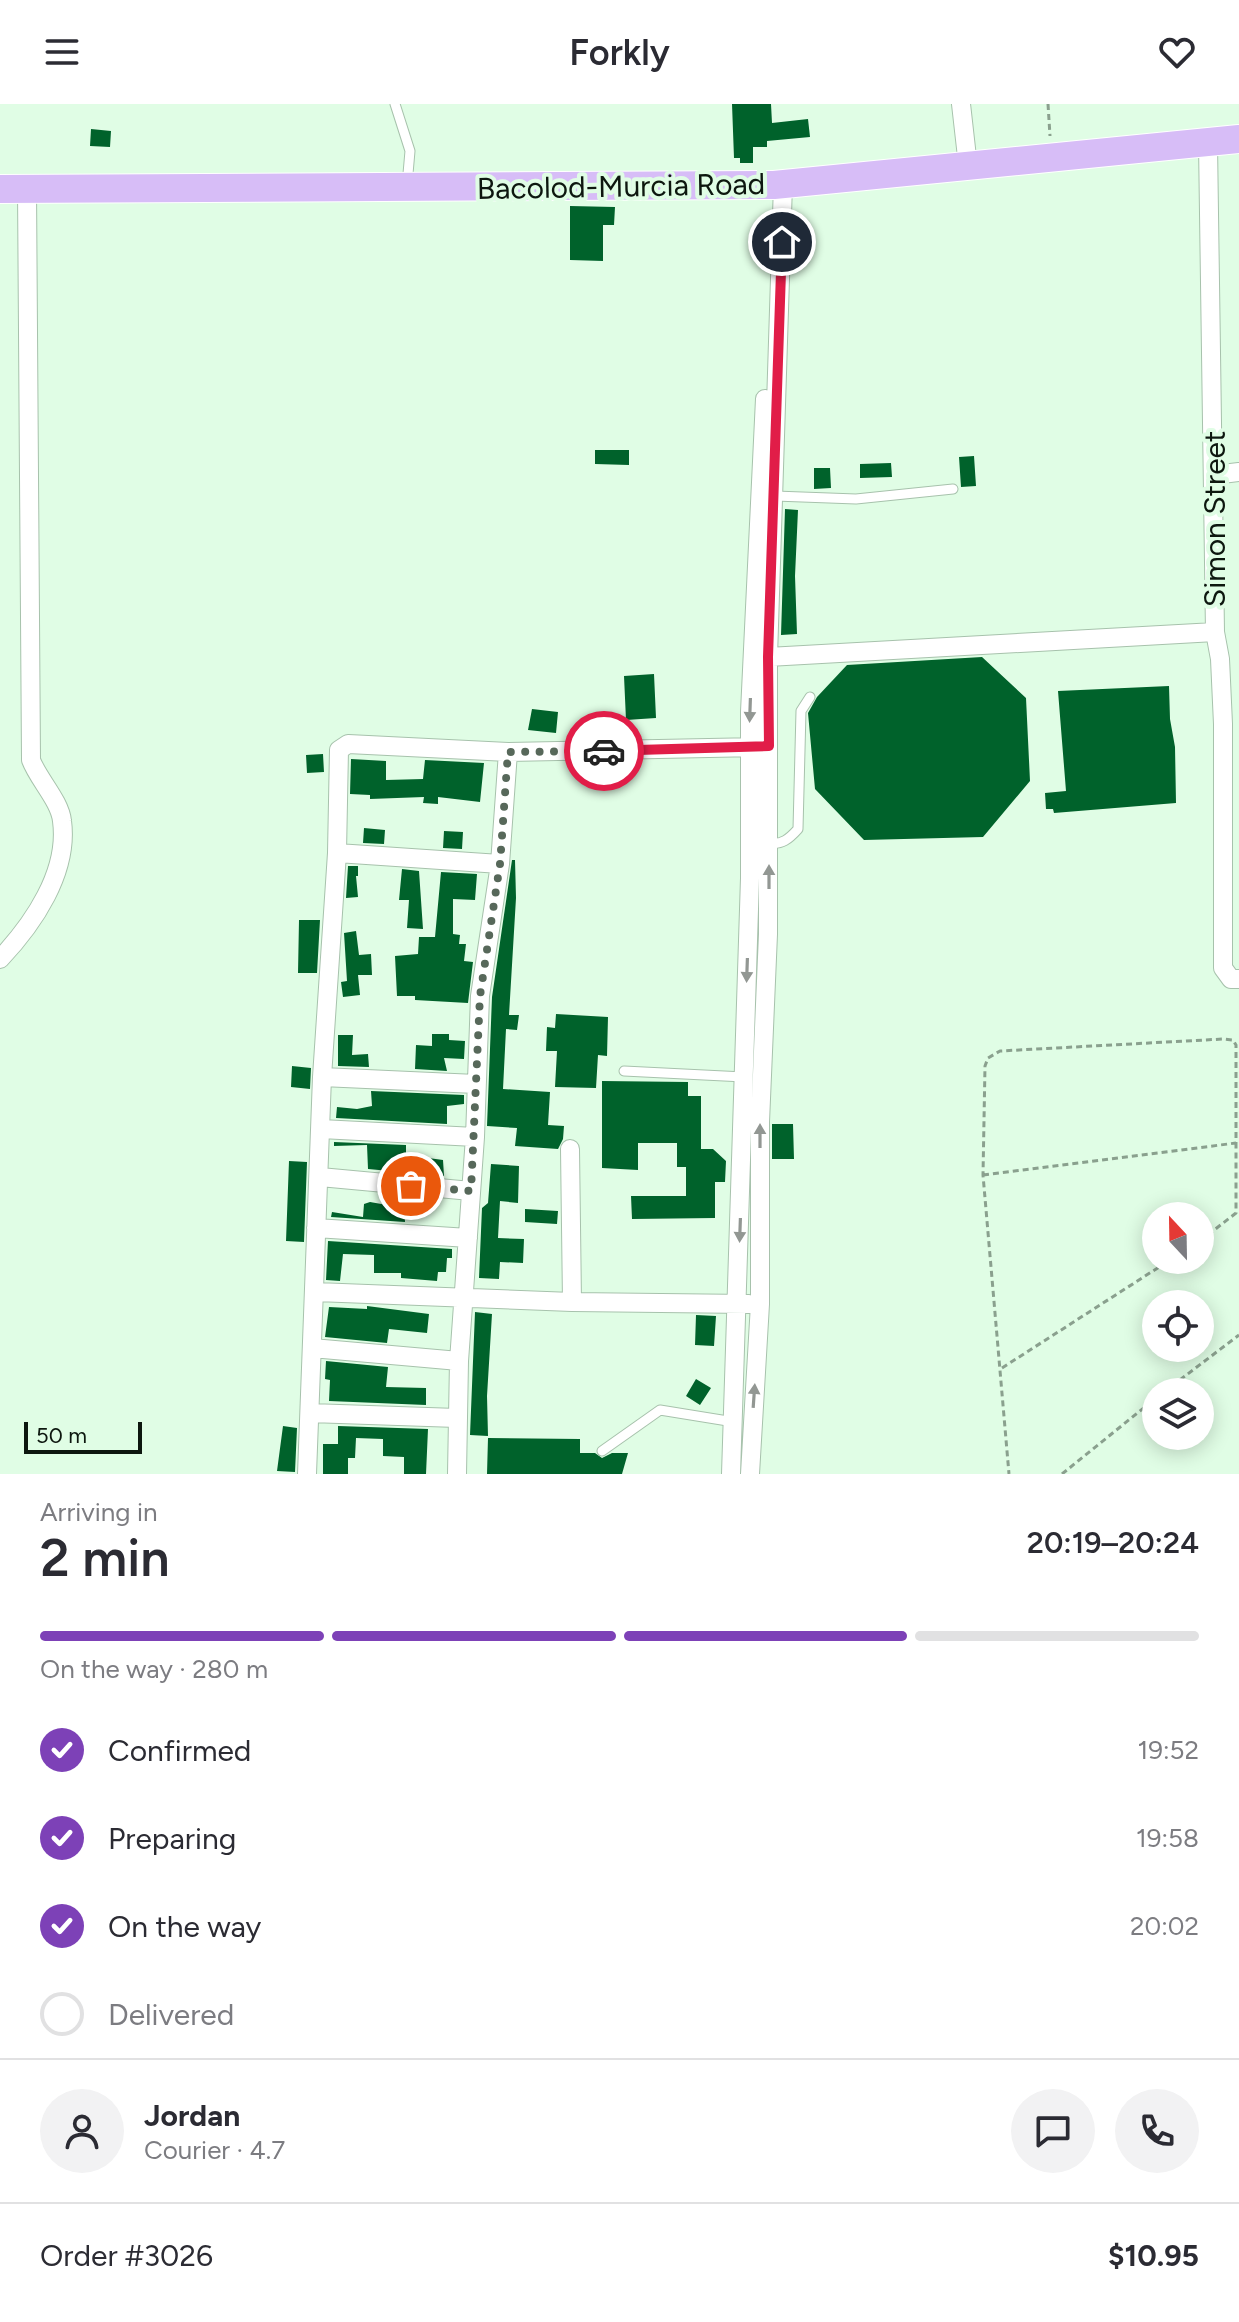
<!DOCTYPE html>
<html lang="en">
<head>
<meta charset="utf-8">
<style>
  :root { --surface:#fff; --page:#f2f2f3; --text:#2b2b33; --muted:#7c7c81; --line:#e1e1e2; --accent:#7d41b7 }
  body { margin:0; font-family:Figtree,sans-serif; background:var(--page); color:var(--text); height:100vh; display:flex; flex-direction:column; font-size:30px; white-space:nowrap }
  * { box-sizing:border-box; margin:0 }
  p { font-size:26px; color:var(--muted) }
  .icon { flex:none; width:44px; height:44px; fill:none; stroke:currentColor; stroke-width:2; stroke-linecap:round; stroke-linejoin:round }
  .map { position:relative; height:1370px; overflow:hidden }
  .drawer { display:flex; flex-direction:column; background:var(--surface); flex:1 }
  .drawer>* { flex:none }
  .needle { width:52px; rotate:338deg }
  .controls { position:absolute; left:1142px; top:1098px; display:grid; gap:16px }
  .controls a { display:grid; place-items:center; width:72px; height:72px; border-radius:50%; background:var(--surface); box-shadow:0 4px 20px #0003; font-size:40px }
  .scale { position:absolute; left:24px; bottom:20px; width:118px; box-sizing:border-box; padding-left:8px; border:4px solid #0d170f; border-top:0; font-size:22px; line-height:28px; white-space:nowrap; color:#0d170f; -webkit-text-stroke:6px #e0fde5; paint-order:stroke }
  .pin { position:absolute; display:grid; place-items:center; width:68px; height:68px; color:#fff; margin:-34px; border:4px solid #fff; border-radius:50%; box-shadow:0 2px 8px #0007 }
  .courier { position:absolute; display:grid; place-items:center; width:80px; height:80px; margin:-40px; border:6px solid #e11d48; border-radius:50%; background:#fff; color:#222; box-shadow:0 2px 10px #0007 }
  .head em { font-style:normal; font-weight:600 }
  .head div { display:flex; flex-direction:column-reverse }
  .head { display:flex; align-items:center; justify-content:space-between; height:136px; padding:0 40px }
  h1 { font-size:52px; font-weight:600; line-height:60px }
  .bar { display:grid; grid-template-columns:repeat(4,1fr); gap:12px 8px; align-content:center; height:96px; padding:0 40px }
  .bar i { height:10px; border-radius:6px; background:var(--line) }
  .bar .active { background:var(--accent) }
  .bar p { grid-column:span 4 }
  .line { display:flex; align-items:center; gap:20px; padding:0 40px; border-top:2px solid var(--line) }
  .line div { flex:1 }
  .round { display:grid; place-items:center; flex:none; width:84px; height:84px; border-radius:42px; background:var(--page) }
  ol { padding:0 40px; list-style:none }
  li { display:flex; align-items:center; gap:24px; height:88px }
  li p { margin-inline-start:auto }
  li .icon { padding:8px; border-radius:50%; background:var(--accent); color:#fff; stroke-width:4 }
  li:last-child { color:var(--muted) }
  li i { width:44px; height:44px; border:4px solid var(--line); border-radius:50% }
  header { display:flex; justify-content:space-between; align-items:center; height:104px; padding:0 40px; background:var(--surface); font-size:36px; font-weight:600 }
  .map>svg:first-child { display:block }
  .building { fill:#00622b }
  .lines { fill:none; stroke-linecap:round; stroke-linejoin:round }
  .service-casing { stroke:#a7c2ac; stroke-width:11 }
  .minor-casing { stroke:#a7c2ac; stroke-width:20 }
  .primary-casing { stroke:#fff; stroke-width:30 }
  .path { stroke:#8aa08e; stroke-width:3; stroke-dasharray:6 4; stroke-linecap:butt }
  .service { stroke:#fff; stroke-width:9 }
  .minor { stroke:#fff; stroke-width:18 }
  .primary { stroke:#d7bdf7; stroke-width:28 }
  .oneway { fill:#929793 }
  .done { stroke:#57685a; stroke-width:8; stroke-dasharray:0 14.4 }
  .route { stroke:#e11d48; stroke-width:10 }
  .labels { text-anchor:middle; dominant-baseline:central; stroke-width:8; stroke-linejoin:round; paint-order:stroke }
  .street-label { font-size:30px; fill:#0d170f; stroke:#e0fde5 }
</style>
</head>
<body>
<header><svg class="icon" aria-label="menu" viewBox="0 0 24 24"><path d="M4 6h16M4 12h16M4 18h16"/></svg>Forkly<svg class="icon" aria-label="heart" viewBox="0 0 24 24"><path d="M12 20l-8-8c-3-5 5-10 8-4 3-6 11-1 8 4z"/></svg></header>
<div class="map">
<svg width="1239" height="1370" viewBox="0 0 1239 1370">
  <rect width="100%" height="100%" fill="#e0fde5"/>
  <path class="building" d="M 732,0 L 771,0 L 772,19 L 808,15 L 810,33 L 767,37 L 767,43 L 753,43 L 753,59 L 740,59 L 740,54 L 734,54 Z
    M 91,25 L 111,27 L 110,43 L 90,42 Z
    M 570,102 L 615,103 L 614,121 L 603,121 L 603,157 L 570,156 Z
    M 595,346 L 629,346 L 629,361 L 595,360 Z
    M 974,352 L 976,382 L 961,383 L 959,353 Z
    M 891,359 L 892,373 L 860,374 L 860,360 Z
    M 814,364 L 830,364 L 831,384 L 814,385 Z
    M 785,405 L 798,406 L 795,472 L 797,530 L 781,531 Z
    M 982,553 L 1026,594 L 1030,677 L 983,733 L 864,736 L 815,685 L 808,609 L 817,593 L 847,561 Z
    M 654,570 L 656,614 L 626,616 L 624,572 Z
    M 1169,582 L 1170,615 L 1175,643 L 1176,699 L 1054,709 L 1053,705 L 1046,705 L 1045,689 L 1066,687 L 1058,587 Z
    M 532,605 L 558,608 L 556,629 L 528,626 Z
    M 323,650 L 324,668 L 307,669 L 306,651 Z
    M 351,655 L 386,657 L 386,676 L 423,675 L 425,656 L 484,659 L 480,698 L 438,693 L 438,700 L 423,699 L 424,693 L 370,695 L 370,691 L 350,690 Z
    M 364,724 L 385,726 L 384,740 L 363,739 Z
    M 444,727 L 463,728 L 462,745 L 443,744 Z
    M 512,756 L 515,756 L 516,794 L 509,911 L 519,911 L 517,926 L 506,925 L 503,985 L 550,988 L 548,1021 L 564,1022 L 563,1035 L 558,1045 L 515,1042 L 517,1024 L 487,1022 L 492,893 Z
    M 348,762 L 358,762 L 358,772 L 356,772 L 358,793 L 346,794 Z
    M 402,765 L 419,767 L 423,825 L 407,824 L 409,796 L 399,796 Z
    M 441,768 L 477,770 L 475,796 L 453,795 L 453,830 L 460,831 L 459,840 L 466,840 L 464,857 L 473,858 L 468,899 L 415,896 L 415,892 L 397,892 L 395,852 L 418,850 L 419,833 L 435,833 Z
    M 299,816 L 320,816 L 317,869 L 298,869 Z
    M 356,827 L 359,851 L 371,850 L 372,871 L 358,871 L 360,891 L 343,893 L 341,878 L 347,877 L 344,829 Z
    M 556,910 L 608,913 L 607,952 L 598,951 L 596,984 L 555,983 L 557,947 L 546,947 L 547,923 L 555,924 Z
    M 432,930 L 449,930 L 449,936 L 465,937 L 464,955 L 444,954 L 447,967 L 415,965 L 416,941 L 432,942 Z
    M 338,931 L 353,931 L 352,951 L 368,950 L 369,963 L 338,962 Z
    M 292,962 L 311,964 L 310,985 L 291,983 Z
    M 602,977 L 688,978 L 688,992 L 701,992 L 701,1045 L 713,1045 L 726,1057 L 725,1078 L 715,1078 L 715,1114 L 632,1115 L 631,1092 L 686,1092 L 686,1063 L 677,1063 L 677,1039 L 638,1039 L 638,1066 L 602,1064 Z
    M 371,987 L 464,991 L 464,1000 L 447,1002 L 447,1020 L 336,1014 L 337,1003 L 357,1005 L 372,1002 Z
    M 772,1020 L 793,1020 L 794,1055 L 772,1055 Z
    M 334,1038 L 406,1041 L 406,1051 L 443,1056 L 444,1072 L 368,1065 L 367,1041 L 334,1042 Z
    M 289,1057 L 307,1058 L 304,1138 L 286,1137 Z
    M 491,1060 L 519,1062 L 518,1099 L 500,1097 L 498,1134 L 524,1135 L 523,1159 L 500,1158 L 499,1175 L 479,1174 L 482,1104 L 488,1099 Z
    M 387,1091 L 404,1093 L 405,1118 L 331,1113 L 332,1108 L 363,1113 L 364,1100 L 370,1098 L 387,1101 Z
    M 525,1105 L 558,1107 L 557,1120 L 525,1118 Z
    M 328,1137 L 452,1145 L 452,1154 L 447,1154 L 446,1168 L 438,1168 L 437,1177 L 401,1174 L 401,1169 L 374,1169 L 374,1151 L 343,1150 L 340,1177 L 326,1176 Z
    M 367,1202 L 429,1210 L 427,1229 L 389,1225 L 387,1239 L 325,1233 L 329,1203 L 367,1205 Z
    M 475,1208 L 492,1210 L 487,1292 L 488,1332 L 470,1331 Z
    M 696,1211 L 716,1212 L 714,1242 L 695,1241 Z
    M 326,1257 L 388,1263 L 386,1283 L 426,1284 L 426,1301 L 329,1297 L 330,1276 L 325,1275 Z
    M 696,1275 L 711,1284 L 700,1301 L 686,1292 Z
    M 283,1322 L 297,1324 L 295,1368 L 277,1367 Z
    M 338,1322 L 428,1325 L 426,1370 L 404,1370 L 404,1353 L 383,1352 L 383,1335 L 356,1334 L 355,1354 L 348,1354 L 348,1370 L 323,1370 L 323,1340 L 338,1340 Z
    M 488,1334 L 580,1335 L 580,1349 L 595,1349 L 602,1354 L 612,1349 L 628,1349 L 622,1370 L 487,1370 Z"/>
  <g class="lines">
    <defs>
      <path id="service" d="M 395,0 L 410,47 L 407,81
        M 775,392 L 856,395 L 953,385
        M 769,739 C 782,741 789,735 798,725 L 801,607 L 810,593
        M 624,967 L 744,973
        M 602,1347 L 660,1306 L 734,1318"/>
      <path id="minor" d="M 961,0 L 968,62
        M 1208,39 L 1215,528 L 1220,555 L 1223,620 L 1223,864 L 1231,875 L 1239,875
        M 1214,371 L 1239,368
        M 768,553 L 1215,528
        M 337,749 L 500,760
        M 0,855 C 33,820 69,768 62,717 C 60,697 38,675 31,656 L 27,85
        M 322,973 L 476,980
        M 321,1025 L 475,1033
        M 570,1045 L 572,1198
        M 320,1073 L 471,1087
        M 316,1124 L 468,1134
        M 316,1188 L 572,1198 L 749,1200
        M 312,1244 L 459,1257
        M 310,1309 L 457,1314
        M 307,1370 L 322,973 L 337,749 L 339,646 L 348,640 L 508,648
        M 457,1370 L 459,1257 L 475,1033 L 480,892 L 500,760 L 508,648 L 759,643
        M 731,1370 L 750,774 L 750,608 L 765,295
        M 750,1370 L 760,1200 L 760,1018 L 768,830 L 768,553 L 783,80"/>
      <path id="primary" d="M 0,85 L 774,81 L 1239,35"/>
    </defs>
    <use href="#service" class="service-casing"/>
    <use href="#minor" class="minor-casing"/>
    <use href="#primary" class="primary-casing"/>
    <path class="path" d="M 1048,0 L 1050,32
      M 983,1071 L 1236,1039 L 1236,941 L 1233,936 L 1223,935 L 1000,947 L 988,954 L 985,962 L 983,1071 L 1009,1370
      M 1200,1137 L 1236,1109 L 1236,1039
      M 1002,1264 L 1170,1156
      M 1164,1288 L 1239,1231
      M 1062,1370 L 1156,1294"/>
    <use href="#service" class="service"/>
    <use href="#minor" class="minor"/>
    <use href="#primary" class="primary"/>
  </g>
  <defs><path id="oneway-solid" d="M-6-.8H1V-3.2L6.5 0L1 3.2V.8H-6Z" transform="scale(2)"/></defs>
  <g class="oneway">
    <use href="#oneway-solid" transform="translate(750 606) rotate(92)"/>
    <use href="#oneway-solid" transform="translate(769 773) rotate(-90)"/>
    <use href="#oneway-solid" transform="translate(747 866) rotate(92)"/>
    <use href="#oneway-solid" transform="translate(760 1032) rotate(-90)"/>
    <use href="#oneway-solid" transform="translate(740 1126) rotate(92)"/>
    <use href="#oneway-solid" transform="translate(754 1292) rotate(-86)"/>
  </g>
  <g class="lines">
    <path class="done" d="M 411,1082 L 471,1087 L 480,892 L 500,760 L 508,648 L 604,647"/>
    <path class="route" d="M 604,647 L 769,642 L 768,553 L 782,138"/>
  </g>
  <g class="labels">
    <g class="street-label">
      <text transform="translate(621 82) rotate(-1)">Bacolod-Murcia Road</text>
      <text transform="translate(1214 415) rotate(-90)">Simon Street</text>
    </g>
  </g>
</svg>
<div class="controls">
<a><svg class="needle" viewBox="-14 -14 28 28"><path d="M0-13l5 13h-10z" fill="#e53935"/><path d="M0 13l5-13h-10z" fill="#7c7c81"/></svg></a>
<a><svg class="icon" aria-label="locate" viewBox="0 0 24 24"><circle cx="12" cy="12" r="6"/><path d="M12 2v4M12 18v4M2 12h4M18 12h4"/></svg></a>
<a><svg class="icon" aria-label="layers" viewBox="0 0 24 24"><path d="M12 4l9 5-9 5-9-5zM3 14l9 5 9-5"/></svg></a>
</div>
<div class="scale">50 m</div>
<div class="pin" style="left:411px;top:1082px;background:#ea580c"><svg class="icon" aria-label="bag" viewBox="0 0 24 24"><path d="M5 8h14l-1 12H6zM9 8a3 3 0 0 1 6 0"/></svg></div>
<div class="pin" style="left:782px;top:138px;background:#1f2937"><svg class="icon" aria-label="home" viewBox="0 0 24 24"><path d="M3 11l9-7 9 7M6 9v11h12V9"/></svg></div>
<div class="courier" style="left:604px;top:647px"><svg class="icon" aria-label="car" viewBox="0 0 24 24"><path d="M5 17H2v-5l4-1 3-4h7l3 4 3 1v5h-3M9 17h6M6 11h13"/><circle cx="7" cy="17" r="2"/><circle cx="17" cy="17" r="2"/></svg></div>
</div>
<section class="drawer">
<div class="head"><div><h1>2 min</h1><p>Arriving in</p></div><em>20:19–20:24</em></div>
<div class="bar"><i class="active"></i><i class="active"></i><i class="active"></i><i></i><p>On the way · 280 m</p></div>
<ol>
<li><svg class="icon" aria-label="check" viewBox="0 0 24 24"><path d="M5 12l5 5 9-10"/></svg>Confirmed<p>19:52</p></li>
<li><svg class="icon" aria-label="check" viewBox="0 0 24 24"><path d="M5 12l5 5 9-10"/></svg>Preparing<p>19:58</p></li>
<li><svg class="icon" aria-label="check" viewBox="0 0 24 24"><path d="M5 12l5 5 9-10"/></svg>On the way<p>20:02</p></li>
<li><i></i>Delivered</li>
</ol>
<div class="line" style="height:144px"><a class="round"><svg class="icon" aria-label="person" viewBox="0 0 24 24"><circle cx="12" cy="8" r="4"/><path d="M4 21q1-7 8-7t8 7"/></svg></a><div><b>Jordan</b><p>Courier · 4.7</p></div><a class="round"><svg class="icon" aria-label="chat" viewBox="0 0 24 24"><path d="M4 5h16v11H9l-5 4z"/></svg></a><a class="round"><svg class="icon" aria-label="phone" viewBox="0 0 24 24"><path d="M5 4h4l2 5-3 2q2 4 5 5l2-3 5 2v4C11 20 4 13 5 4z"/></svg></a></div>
<div class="line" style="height:104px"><div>Order #3026</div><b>$10.95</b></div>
</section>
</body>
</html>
